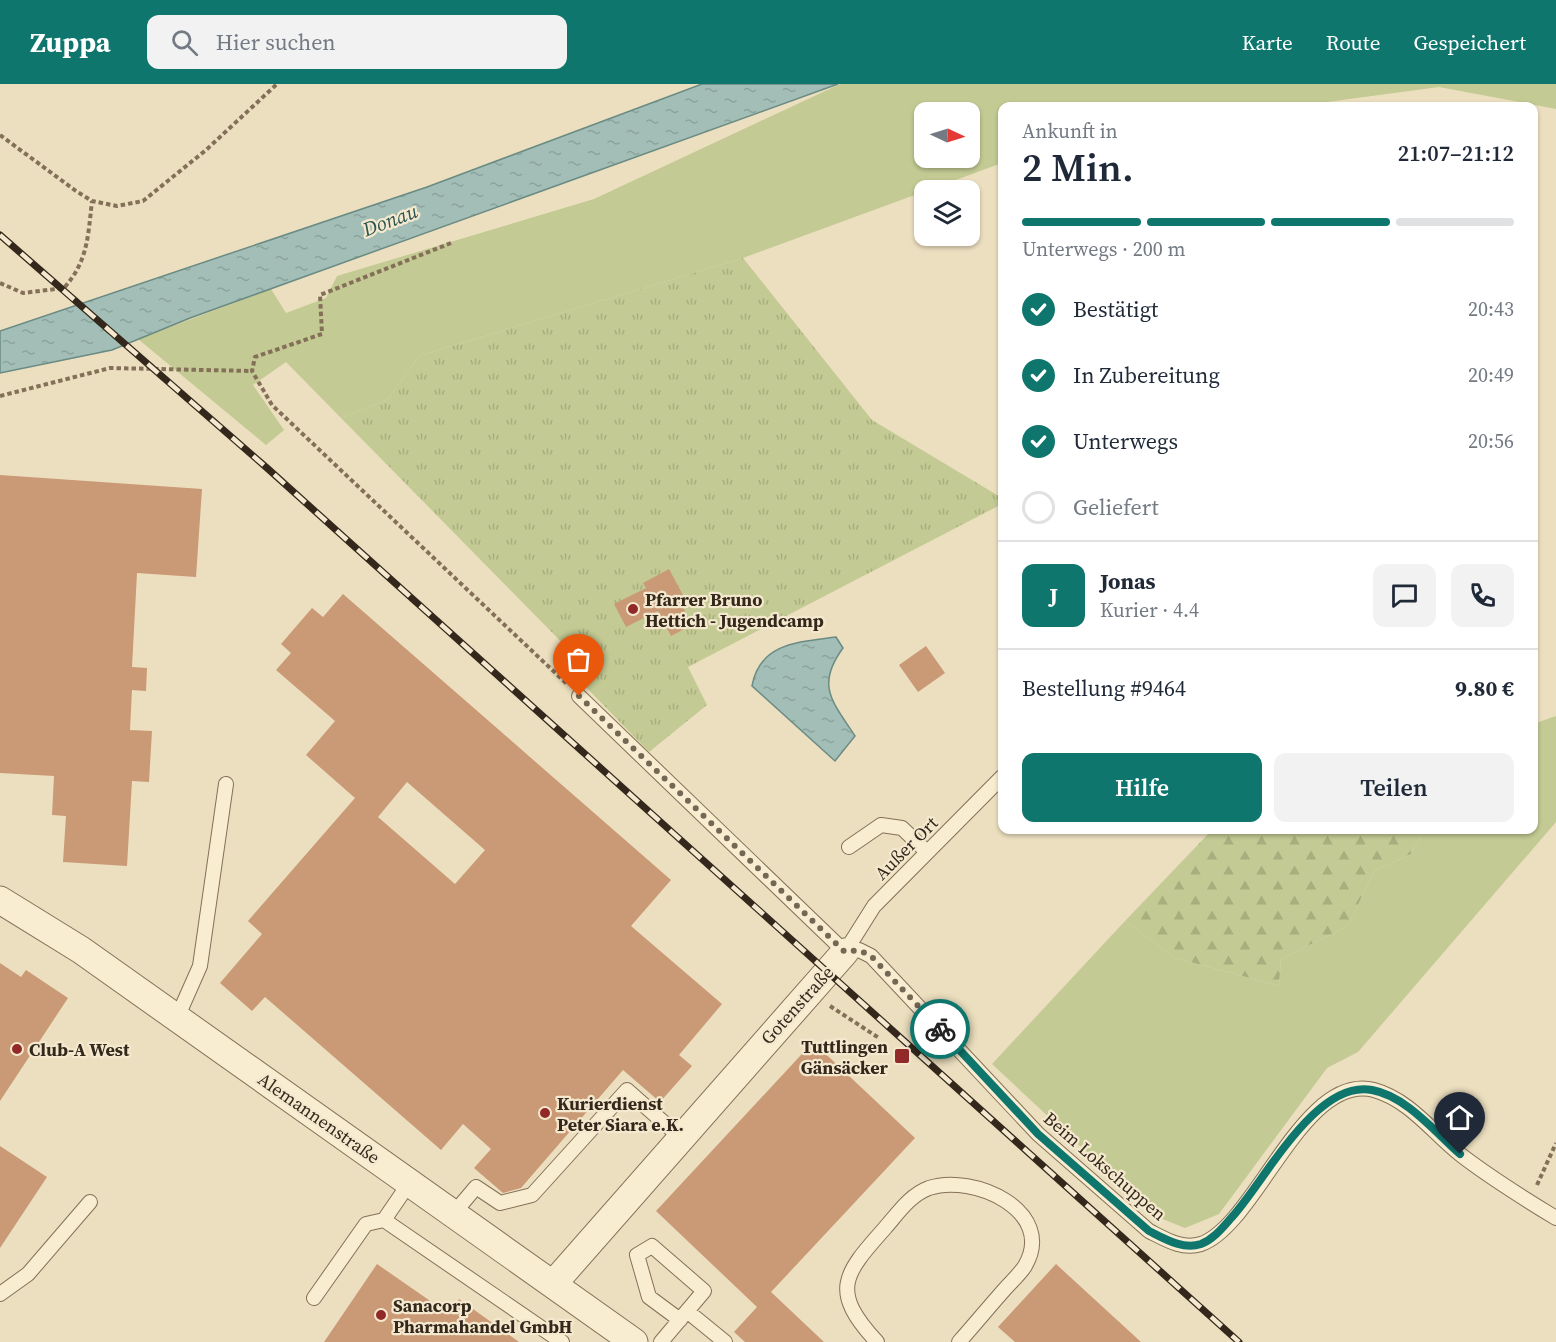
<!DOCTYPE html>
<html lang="de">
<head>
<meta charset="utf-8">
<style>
  :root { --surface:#fff; --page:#f2f2f3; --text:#1f2937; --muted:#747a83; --line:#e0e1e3; --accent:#0f766e }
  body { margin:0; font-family:"Source Serif 4",serif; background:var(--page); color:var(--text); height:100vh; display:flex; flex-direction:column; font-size:22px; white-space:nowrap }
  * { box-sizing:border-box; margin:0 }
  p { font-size:20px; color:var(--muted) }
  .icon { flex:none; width:33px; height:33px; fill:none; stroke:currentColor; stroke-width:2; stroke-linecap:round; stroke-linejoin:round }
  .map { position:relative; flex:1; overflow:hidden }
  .details { position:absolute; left:998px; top:18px; width:540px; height:732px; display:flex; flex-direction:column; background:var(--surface); border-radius:12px; box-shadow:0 2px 4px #0004 }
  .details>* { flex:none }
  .needle { width:39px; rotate:94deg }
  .tools { position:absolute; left:914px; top:18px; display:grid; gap:12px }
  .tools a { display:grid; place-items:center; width:66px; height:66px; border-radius:12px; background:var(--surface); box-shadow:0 2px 4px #0004; font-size:30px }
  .pin { position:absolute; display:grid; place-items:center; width:51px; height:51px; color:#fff; margin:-62px -26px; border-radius:50% 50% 50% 0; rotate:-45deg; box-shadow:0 0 6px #0007 }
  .pin .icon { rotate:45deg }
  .courier { position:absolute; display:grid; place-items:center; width:60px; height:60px; margin:-30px; border:4px solid #0f766e; border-radius:50%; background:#fff; color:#222; box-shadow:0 2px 8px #0007 }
  .head em { font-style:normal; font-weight:600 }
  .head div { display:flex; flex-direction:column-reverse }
  .head { display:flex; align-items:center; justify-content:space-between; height:102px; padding:0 24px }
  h1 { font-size:39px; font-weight:600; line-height:45px }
  .bar { display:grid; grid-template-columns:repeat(4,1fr); gap:9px 6px; align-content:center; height:72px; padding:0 24px }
  .bar i { height:8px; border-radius:4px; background:var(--line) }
  .bar .selected { background:var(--accent) }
  .bar p { grid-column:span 4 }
  .line { display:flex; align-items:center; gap:15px; padding:0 24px; border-top:2px solid var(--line) }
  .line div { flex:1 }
  .round { display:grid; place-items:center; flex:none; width:63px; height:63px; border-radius:12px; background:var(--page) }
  ol { padding:0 24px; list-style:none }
  li { display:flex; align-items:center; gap:18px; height:66px }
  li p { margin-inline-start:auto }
  li .icon { padding:6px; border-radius:50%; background:var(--accent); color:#fff; stroke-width:4 }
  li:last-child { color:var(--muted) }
  li i { width:33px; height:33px; border:3px solid var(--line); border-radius:50% }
  .primary-button { display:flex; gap:12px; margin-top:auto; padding:12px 24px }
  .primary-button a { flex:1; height:69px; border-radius:12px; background:var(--accent); color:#fff; font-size:24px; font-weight:600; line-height:69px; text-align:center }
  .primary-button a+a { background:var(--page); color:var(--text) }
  header { display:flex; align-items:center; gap:36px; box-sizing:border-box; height:84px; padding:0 30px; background:var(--accent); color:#fff }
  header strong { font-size:28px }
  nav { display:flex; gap:33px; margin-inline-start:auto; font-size:21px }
  .search { width:420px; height:54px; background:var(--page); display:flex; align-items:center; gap:15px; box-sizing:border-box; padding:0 21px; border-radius:12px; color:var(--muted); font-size:22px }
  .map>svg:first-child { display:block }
  .grass { fill:#c3ca93; fill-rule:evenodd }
  .forest { fill:url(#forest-firs) }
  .park { fill:url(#park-tufts) }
  .water { fill:url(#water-ripples); stroke:#6a8b83; stroke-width:1.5 }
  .building { fill:#ca9975; fill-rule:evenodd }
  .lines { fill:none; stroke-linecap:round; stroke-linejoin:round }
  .lane-casing { stroke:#847058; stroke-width:16 }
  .street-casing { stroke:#847058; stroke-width:29 }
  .path { stroke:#847058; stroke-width:4; stroke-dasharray:4.5 3; stroke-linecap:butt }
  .lane { stroke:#f8edd1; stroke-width:14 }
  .street { stroke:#f8edd1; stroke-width:27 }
  .rail-casing { stroke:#34281c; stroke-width:7 }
  .rail { stroke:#f4e9ce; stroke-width:4.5; stroke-dasharray:14; stroke-linecap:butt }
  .done { stroke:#746855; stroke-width:6; stroke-dasharray:0 10.8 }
  .route { stroke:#0f766e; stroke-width:8 }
  .poi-dot { fill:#922929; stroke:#f4e9ce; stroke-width:2 }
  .labels { text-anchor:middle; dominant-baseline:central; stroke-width:4.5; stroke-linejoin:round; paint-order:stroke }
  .poi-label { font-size:18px; font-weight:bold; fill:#34281c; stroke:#f4e9ce; text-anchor:start }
  .street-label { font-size:18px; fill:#34281c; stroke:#f4e9ce }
  .water-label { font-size:20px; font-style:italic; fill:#2b5451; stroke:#f4e9ce }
</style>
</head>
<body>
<header>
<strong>Zuppa</strong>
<div class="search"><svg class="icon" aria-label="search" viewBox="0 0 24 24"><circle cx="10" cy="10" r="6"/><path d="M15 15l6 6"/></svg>Hier suchen</div>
<nav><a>Karte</a><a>Route</a><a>Gespeichert</a></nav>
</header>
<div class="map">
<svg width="1556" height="1258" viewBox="0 0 1556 1258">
  <defs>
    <pattern id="forest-firs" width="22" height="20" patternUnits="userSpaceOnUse" patternTransform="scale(1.5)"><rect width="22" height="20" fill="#c3ca93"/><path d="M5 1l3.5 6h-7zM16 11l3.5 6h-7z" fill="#a8ae7e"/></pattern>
    <pattern id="park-tufts" width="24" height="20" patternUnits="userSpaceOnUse" patternTransform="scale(1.5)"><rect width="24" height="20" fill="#c3ca93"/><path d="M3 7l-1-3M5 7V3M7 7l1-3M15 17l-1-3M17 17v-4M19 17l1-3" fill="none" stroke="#a8ae7e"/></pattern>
    <pattern id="water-ripples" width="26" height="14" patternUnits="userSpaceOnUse" patternTransform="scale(1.5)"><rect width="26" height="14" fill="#a2beb6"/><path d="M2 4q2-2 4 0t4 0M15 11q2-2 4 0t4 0" fill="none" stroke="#8ca39c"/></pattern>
  </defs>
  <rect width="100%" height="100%" fill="#ecdfbf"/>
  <path class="grass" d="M 840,0 L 1556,0 L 1556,25 L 1439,3 L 1297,22 L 1002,22 L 1002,79 L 743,174 L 419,272 L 388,315 L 341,334 L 286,278 L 253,301 L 284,346 L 266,361 L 138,255 L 271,205 L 286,229 L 326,214 L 337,192 L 594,115 ZM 924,28 L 969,28 L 969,74 L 924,74 Z
    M 1556,632 L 1556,738 L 1358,968 L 1327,984 L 1219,1130 L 1185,1144 L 1155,1132 L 992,980 L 1125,837 L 1175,874 L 1279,902 L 1281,875 L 1348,842 L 1374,787 L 1411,770 L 1425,746 L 1533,746 L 1533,640 Z"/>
  <path class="forest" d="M 1212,746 L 1425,746 L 1411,770 L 1374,787 L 1348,842 L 1281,875 L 1279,902 L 1175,874 L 1125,837 Z"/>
  <path class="park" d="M 743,174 L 872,336 L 1002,414 L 1002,420 L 688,583 L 707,621 L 649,668 L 583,600 L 593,590 L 341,334 L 388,315 L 419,272 Z"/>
  <path class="water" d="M 702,0 L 838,0 L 190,234 L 112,266 L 0,289 L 0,247 L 427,103 Z
    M 836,553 L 843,564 C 815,602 833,618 855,652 L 835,677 L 752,602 C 760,558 800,558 836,553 Z"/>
  <path class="building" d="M 0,391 L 202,405 L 196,493 L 137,489 L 132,583 L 147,584 L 146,607 L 132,606 L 130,646 L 152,647 L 149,698 L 132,697 L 127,782 L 63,778 L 66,732 L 52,731 L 54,692 L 0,689 Z
    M 669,485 L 684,513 L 679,515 L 692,541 L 671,552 L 658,527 L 626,543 L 614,520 L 646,504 L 643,499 Z
    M 343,510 L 671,796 L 631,842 L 722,920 L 679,971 L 692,982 L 660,1018 L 623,986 L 521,1104 L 503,1109 L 474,1084 L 491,1065 L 463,1040 L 441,1066 L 265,913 L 252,927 L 220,899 L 262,850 L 248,837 L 355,714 L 306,671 L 335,637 L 276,586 L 291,569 L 281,560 L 312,524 L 323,533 ZM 407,698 L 485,766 L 455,800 L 378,733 Z
    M 926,562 L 945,589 L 918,608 L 899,581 Z
    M 0,879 L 21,893 L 26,886 L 68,914 L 0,1017 Z
    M 813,958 L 915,1054 L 771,1208 L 824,1258 L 745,1258 L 734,1248 L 757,1223 L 656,1127 Z
    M 0,1062 L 47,1093 L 0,1164 Z
    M 377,1180 L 449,1230 L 459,1215 L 519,1258 L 324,1258 Z
    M 1056,1180 L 1141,1258 L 1015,1258 L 998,1243 Z"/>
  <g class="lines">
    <defs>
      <path id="lane" d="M 579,612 L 845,868
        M 849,763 L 881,741 L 902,744 L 927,768
        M 845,868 L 859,866 L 871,872 L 1038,1050 L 1149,1147 C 1165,1155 1182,1166 1201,1160 C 1256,1141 1303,988 1374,1006 C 1410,1016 1433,1049 1461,1071 C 1491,1094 1523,1114 1556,1134
        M 845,868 L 874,822 L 1002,693
        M 177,934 L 200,882 L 226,700
        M 454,1129 L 476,1103 L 500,1119 L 532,1111 L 627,1006 L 680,1053
        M 384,1136 L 562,1258
        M 0,1210 L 28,1190 L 90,1118
        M 314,1214 L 366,1140 L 384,1136 L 410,1098
        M 687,1227 L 725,1258
        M 661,1258 L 704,1207 L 652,1162 L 637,1171 L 649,1213 L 680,1236
        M 877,1258 C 830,1207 843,1191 885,1144 C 898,1129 910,1111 929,1104 C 973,1089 1057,1127 1025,1182 C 1020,1190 1011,1198 1004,1206 C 989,1223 974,1241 959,1258"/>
      <path id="street" d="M 0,816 L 81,866 L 634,1258
        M 554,1199 L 845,868"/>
    </defs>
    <use href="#lane" class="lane-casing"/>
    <use href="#street" class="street-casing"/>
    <path class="path" d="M 0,51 L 76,107 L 92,117 L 117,122 L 143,117 L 206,66 L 277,0
      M 451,159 L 320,211 L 322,250 L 255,273 L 252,287 L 272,321 L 567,600
      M 0,199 L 23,209 L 64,204 C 88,177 88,152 92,117
      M 0,312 L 110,284 L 252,287
      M 830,922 L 879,954
      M 1537,1101 L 1556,1059"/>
    <use href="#lane" class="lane"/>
    <use href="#street" class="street"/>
    <defs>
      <path id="rail" d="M 0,151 L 267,384 L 1239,1258"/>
    </defs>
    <use href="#rail" class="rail-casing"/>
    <use href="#rail" class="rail"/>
  </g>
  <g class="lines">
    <path class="done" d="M 579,612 L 845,868 L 859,866 L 871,872 L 940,945"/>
    <path class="route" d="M 940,945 L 1038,1050 L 1149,1147 C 1165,1155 1183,1166 1201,1160 C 1214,1155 1223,1143 1232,1133 C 1265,1097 1316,995 1372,1006 C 1406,1012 1435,1048 1460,1070"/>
  </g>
  <g class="poi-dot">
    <circle cx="633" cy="525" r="6"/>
    <circle cx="17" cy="965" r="6"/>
    <rect x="894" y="964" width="16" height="16" rx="3"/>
    <circle cx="545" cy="1029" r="6"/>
    <circle cx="381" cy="1231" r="6"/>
  </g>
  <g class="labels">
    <g class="poi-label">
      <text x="645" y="515">Pfarrer Bruno<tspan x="645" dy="21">Hettich - Jugendcamp</tspan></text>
      <text x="888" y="962" text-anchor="end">Tuttlingen<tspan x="888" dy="21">Gänsäcker</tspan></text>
      <text x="29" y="965">Club-A West</text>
      <text x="557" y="1019">Kurierdienst<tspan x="557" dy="21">Peter Siara e.K.</tspan></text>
      <text x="393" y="1221">Sanacorp<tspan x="393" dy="21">Pharmahandel GmbH</tspan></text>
    </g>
    <g class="street-label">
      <text transform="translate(906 764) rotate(-45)">Außer Ort</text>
      <text transform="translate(797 921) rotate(-48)">Gotenstraße</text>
      <text transform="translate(319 1034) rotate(35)">Alemannenstraße</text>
      <text transform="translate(1105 1082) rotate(41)">Beim Lokschuppen</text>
    </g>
    <g class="water-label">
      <text transform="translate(390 136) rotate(-21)">Donau</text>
    </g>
  </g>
</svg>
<div class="tools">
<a><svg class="needle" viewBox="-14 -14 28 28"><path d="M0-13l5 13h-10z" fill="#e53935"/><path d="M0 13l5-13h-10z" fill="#747a83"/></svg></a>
<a><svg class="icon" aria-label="layers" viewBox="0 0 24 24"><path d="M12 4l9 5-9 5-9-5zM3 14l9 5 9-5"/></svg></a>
</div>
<div class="pin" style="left:579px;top:612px;background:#ea580c"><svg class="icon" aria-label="bag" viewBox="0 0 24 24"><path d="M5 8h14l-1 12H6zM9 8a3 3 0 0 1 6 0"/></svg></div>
<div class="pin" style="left:1460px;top:1070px;background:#1f2937"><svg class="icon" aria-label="home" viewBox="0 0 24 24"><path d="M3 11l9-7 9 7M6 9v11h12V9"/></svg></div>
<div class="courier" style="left:940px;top:945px"><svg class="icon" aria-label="bike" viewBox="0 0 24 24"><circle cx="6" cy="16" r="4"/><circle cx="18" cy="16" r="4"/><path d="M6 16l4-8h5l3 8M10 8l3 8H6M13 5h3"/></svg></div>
<section class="details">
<div class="head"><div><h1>2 Min.</h1><p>Ankunft in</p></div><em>21:07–21:12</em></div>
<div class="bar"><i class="selected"></i><i class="selected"></i><i class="selected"></i><i></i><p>Unterwegs · 200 m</p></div>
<ol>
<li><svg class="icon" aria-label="check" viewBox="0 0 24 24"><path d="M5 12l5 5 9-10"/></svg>Bestätigt<p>20:43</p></li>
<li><svg class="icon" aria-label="check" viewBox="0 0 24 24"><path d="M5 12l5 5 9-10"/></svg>In Zubereitung<p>20:49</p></li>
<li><svg class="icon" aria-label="check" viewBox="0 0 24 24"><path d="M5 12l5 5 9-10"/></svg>Unterwegs<p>20:56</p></li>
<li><i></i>Geliefert</li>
</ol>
<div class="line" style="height:108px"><b class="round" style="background:var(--accent);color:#fff">J</b><div><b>Jonas</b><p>Kurier · 4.4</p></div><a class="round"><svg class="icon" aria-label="chat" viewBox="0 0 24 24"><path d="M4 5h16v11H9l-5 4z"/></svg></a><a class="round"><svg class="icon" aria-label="phone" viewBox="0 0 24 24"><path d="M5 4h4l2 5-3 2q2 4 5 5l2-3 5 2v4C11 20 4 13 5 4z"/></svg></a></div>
<div class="line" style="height:78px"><div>Bestellung #9464</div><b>9.80 €</b></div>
<div class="primary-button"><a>Hilfe</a><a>Teilen</a></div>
</section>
</div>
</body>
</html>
